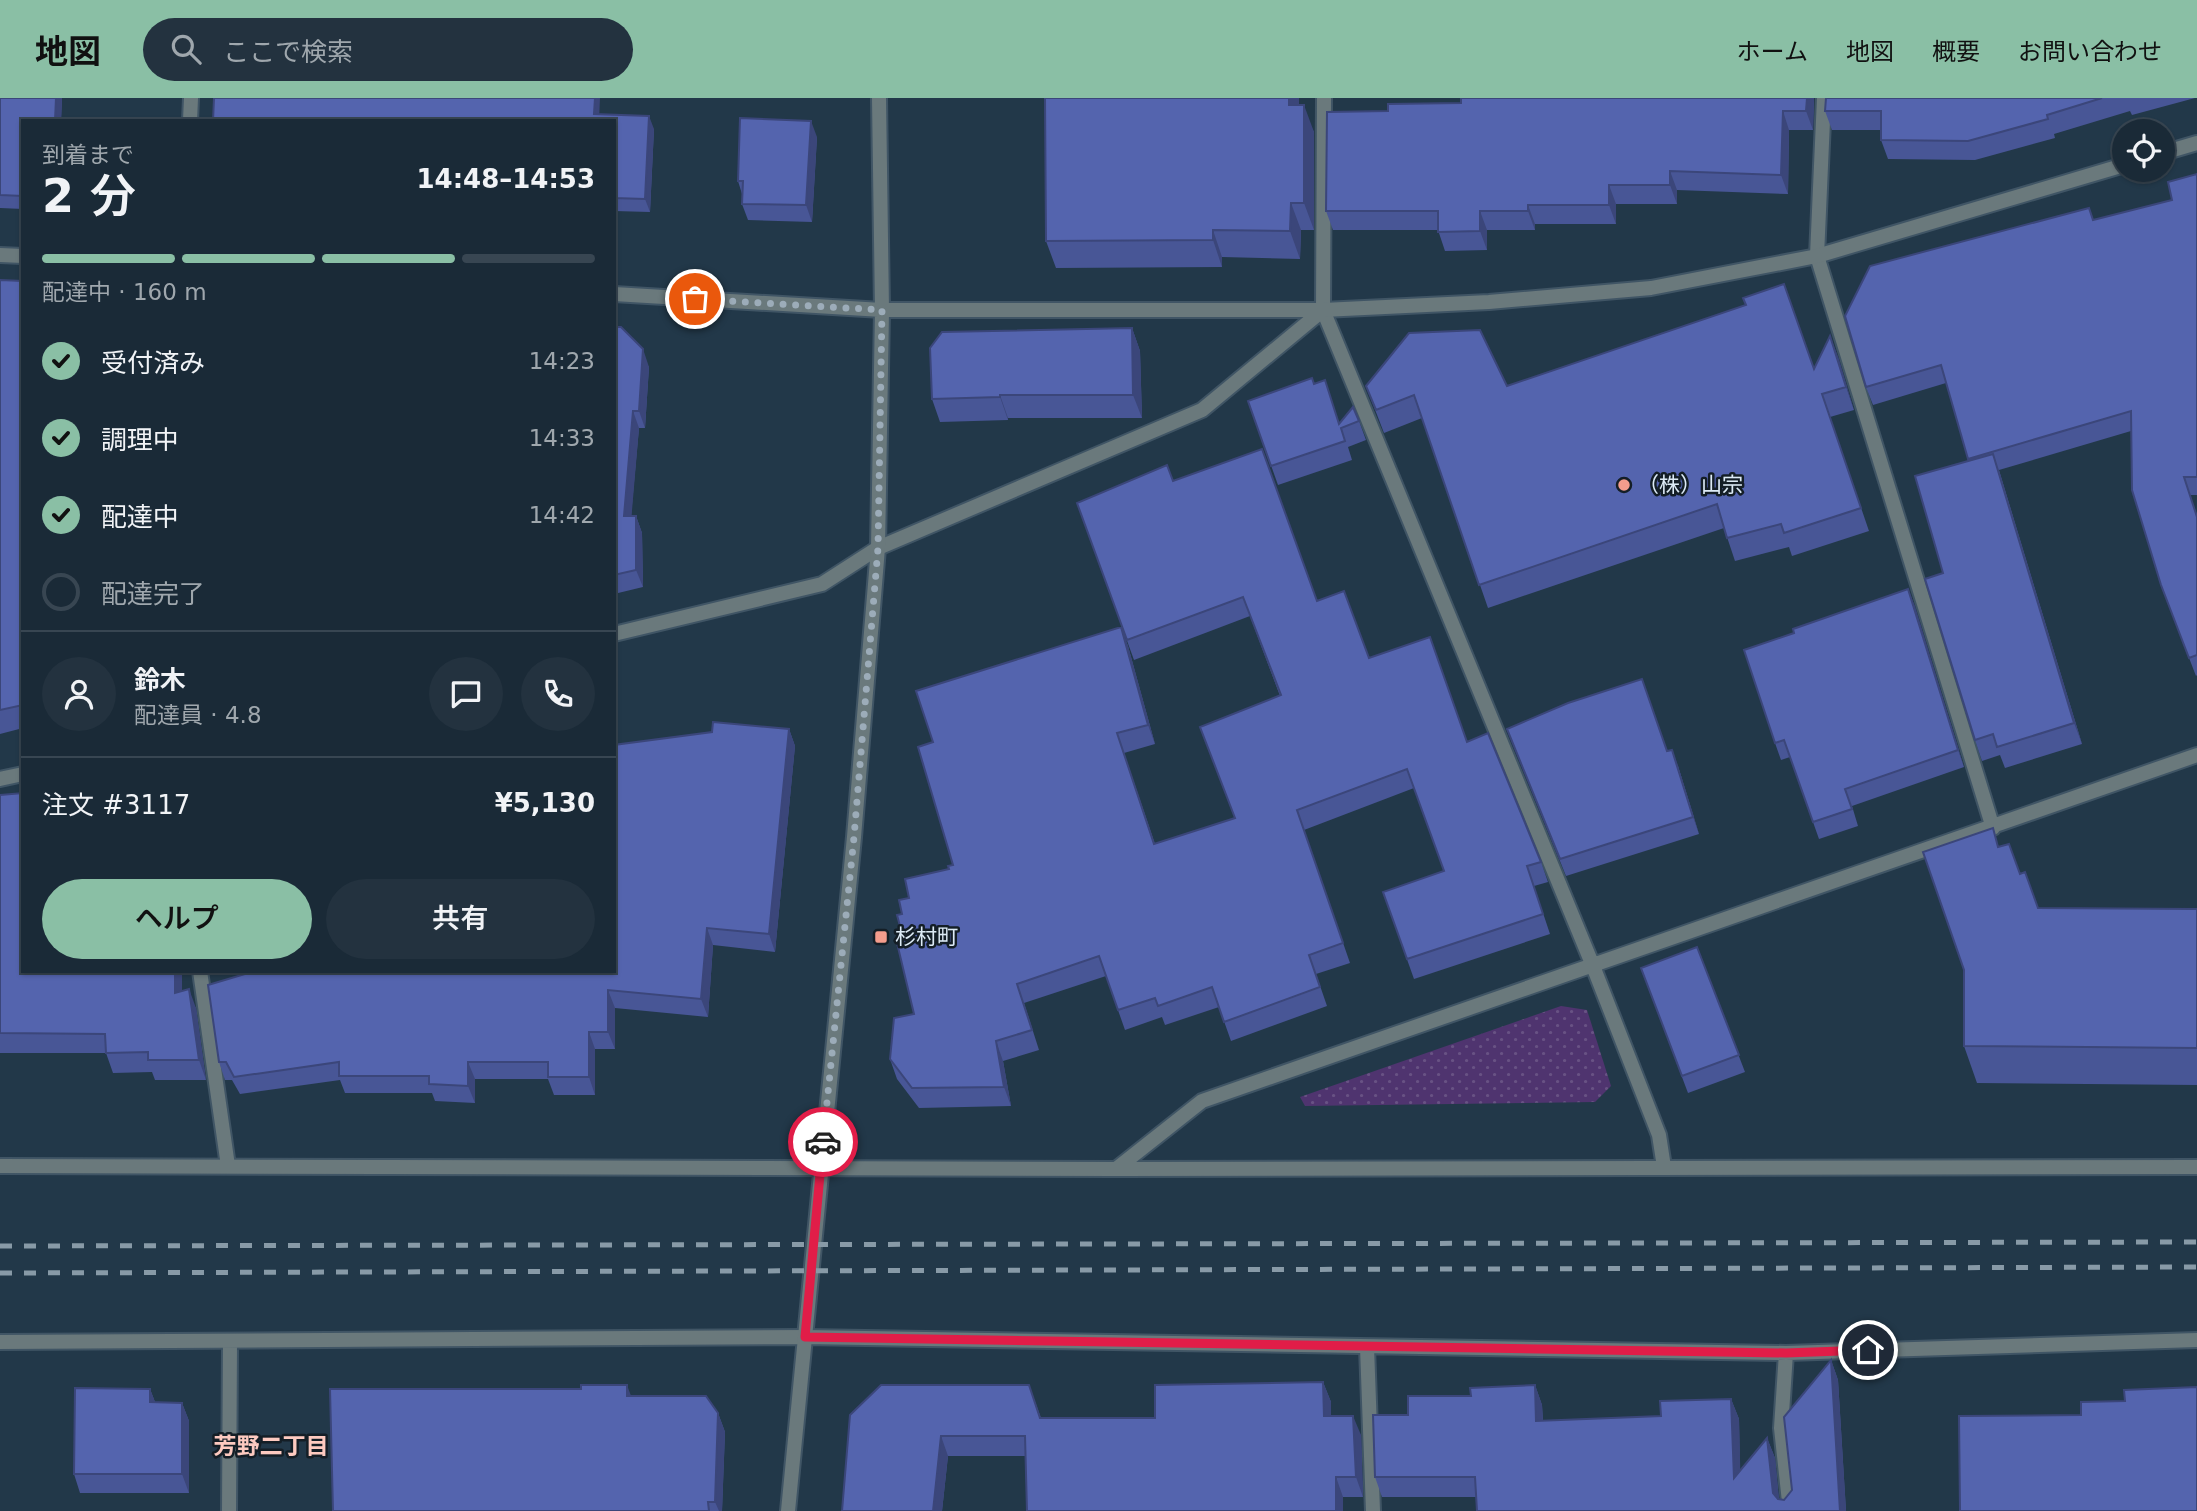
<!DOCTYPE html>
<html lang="ja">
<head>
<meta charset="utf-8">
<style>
  :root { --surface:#1a2a37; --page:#23323f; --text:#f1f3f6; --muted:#9fa7ad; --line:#384652; --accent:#8abfa5 }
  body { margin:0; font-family:"DejaVu Sans","Noto Sans JP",sans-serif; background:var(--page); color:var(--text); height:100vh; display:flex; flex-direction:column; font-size:26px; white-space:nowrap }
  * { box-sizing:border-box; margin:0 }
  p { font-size:23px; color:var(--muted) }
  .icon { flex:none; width:38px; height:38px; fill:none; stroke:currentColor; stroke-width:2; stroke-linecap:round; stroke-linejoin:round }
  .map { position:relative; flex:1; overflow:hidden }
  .drawer { position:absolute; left:21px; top:21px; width:595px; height:854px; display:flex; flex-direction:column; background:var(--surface); border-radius:0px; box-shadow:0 2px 5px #0004,0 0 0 2px var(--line) }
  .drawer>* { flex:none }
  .controls { position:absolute; left:2112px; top:21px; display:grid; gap:14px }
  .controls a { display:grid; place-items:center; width:63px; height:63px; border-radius:50%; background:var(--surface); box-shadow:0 2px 5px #0004,0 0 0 2px var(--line); font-size:35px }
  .pin { position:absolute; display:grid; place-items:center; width:60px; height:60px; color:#fff; margin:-30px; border:4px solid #fff; border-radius:50%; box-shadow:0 2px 7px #0007 }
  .courier { position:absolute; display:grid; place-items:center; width:70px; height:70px; margin:-35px; border:5px solid #e11d48; border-radius:50%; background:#fff; color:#222; box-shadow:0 2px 9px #0007 }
  .overview em { font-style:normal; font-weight:600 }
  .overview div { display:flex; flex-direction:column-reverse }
  .overview { display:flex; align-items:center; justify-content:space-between; height:119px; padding:0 21px }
  h1 { font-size:46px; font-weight:600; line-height:52px }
  .bar { display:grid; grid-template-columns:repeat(4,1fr); gap:10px 7px; align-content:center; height:84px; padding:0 21px }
  .bar i { height:9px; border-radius:5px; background:var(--line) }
  .bar .on { background:var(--accent) }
  .bar p { grid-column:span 4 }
  .line { display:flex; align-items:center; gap:18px; padding:0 21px; border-top:2px solid var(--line) }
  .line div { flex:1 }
  .round { display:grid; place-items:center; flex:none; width:74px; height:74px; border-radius:37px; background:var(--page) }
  ol { padding:0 21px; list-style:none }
  li { display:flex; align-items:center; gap:21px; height:77px }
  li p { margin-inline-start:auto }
  li .icon { padding:7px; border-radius:50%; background:var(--accent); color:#111; stroke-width:4 }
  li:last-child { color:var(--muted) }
  li i { width:38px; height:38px; border:4px solid var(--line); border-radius:50% }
  .action { display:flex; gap:14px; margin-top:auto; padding:14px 21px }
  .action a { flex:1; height:80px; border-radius:42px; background:var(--accent); color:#111; font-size:28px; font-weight:600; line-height:80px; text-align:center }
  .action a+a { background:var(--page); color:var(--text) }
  header { display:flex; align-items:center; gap:42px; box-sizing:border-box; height:98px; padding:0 35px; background:var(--accent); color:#111 }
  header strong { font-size:33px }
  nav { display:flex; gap:38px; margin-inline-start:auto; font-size:24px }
  .search { width:490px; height:63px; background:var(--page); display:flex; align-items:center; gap:18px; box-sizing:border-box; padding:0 24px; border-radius:38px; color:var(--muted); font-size:26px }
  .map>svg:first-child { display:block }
  .park { fill:url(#park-dots) }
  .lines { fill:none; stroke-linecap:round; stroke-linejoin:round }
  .minor-casing { stroke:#405565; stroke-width:18 }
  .tertiary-casing { stroke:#405565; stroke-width:18 }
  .minor { stroke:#6a797c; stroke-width:14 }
  .tertiary { stroke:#6a797c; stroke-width:14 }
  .rail { stroke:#889aa7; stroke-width:5; stroke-dasharray:12 12; stroke-linecap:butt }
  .wall { fill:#485696 }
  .shaded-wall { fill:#3b467a }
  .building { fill:#5464ae; stroke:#3b467a; stroke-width:2 }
  .done { stroke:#9cacb9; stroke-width:7; stroke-dasharray:0 12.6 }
  .route { stroke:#e11d48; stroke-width:9 }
  .poi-dot { fill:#f49d8d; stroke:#141e26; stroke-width:2.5 }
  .labels { text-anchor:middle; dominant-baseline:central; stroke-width:5; stroke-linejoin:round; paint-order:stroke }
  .poi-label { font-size:21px; fill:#ddebf6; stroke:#141e26; text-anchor:start }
  .neighbourhood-label { font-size:23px; font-weight:bold; fill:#fdcac0; stroke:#141e26 }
</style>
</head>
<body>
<header>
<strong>地図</strong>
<div class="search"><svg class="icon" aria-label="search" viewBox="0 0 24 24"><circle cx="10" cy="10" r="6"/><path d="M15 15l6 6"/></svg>ここで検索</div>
<nav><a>ホーム</a><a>地図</a><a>概要</a><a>お問い合わせ</a></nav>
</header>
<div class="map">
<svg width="2197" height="1413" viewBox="0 0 2197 1413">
  <defs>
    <pattern id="park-dots" width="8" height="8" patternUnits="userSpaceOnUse" patternTransform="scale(1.75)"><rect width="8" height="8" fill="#4f346f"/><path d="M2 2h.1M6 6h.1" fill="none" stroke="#685284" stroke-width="1.8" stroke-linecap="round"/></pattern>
  </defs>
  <rect width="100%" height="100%" fill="#223849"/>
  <path class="park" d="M 1561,908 L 1587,912 L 1611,988 L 1595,1004 L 1305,1008 L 1300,999 Z"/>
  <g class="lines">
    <defs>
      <path id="minor" d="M 1324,0 L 1323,212 L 1593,868 L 1659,1037 L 1664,1069
        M 1824,0 L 1817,158 L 1993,730
        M 190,23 L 191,0
        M 614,536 L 822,486 L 878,450 L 1202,312 L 1323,212
        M 0,681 L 23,676
        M 200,873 L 228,1068
        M 0,1068 L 1116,1071 L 2197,1069
        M 1116,1071 L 1202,1003 L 2197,657
        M 0,1244 L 805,1239 L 1786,1255 L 2197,1242
        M 1367,1249 L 1373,1413
        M 1786,1255 L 1781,1330 L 1790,1413
        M 229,1413 L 230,1244"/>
      <path id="tertiary" d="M 2163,55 L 2197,45
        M 0,157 L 23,158
        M 614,196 L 882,212 L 1323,212 L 1489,204 L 1651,190 L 1817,158 L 2124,67
        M 788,1413 L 854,739 L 878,450 L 882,212 L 879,0"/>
    </defs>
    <use href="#minor" class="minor-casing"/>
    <use href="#tertiary" class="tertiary-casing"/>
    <use href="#minor" class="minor"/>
    <use href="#tertiary" class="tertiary"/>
    <path class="rail" d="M 0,1148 L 2197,1144
      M 0,1175 L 2197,1169"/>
  </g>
  <path class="wall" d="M 0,0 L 62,0 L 61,23 L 23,23 L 23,111 L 0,110 Z
    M 1299,0 L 1299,7 L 1314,34 L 1314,132 L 1301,132 L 1300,161 L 1222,159 L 1222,169 L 1056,170 L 1046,143 Z
    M 1814,0 L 1813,32 L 1789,32 L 1788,96 L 1677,92 L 1677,106 L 1616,106 L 1616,126 L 1535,126 L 1535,132 L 1487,132 L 1487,152 L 1445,153 L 1438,132 L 1333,132 L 1326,113 L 1388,13 Z
    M 1826,0 L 2195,0 L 2132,17 L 2130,13 L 2054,36 L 2055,40 L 1975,62 L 1888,61 L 1881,42 L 1881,32 L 1832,32 L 1825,13 Z
    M 599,17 L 654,31 L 650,114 L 614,113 L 614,23 Z
    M 817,39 L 812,124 L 748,122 L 742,106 L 742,96 L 738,83 Z
    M 2197,76 L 2197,397 L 2190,397 L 2197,417 L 2197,577 L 2196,578 L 2161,487 L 2131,333 L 1999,372 L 2082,646 L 2005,670 L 2000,657 L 1982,663 L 1975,642 L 1943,475 L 1969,362 L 1946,285 L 1873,307 L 1866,289 L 2094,122 L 2172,102 Z
    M 0,182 L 23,183 L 23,630 L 0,636 Z
    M 614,229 L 649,269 L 645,330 L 639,330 L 631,418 L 636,418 L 642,435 L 643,489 L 614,496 Z
    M 1132,230 L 1140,253 L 1142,320 L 1008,320 L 1008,322 L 940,324 L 932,301 Z
    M 1830,238 L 1854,312 L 1830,319 L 1869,433 L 1792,458 L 1789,449 L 1735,463 L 1724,430 L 1488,510 L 1422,320 L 1384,335 L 1366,288 L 1507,288 L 1814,271 Z
    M 1314,286 L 1340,325 L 1359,323 L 1366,342 L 1348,349 L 1352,362 L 1278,387 L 1248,303 Z
    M 1173,383 L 1317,503 L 1369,560 L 1467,644 L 1541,764 L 1548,784 L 1534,788 L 1550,836 L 1414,881 L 1383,794 L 1444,773 L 1414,690 L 1304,732 L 1350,865 L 1316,876 L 1327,908 L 1231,943 L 1219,909 L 1165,927 L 1162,919 L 1125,932 L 1106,878 L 1024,905 L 1039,952 L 1003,963 L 1011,1008 L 919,1010 L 897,981 L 890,961 L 914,916 L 904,843 L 902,816 L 909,800 L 953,767 L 933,644 L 1121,529 L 1128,548 L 1155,646 L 1124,655 L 1155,746 L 1235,720 L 1280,598 L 1250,518 L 1134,562 L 1077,405 Z
    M 1908,491 L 1964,669 L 1852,708 L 1858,728 L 1819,741 L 1790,659 L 1781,662 L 1775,645 L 1794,535 Z
    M 789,631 L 795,648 L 775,854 L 713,847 L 708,919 L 615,910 L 615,951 L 595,951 L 595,997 L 554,997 L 548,981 L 475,981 L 475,1005 L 435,1003 L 432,995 L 345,995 L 340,982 L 240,996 L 232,982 L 225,982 L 219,964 L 614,873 Z
    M 1507,631 L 1668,653 L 1678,668 L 1699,736 L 1566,778 Z
    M 0,697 L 23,873 L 181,873 L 182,876 L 182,893 L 196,910 L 206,982 L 155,982 L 152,974 L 113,975 L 106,955 L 0,955 Z
    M 2000,749 L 2020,776 L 2025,774 L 2038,810 L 2197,811 L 2197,987 L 1977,985 L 1964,948 Z
    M 1697,849 L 1745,974 L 1688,995 L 1641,870 Z
    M 1831,1262 L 1838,1282 L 1846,1413 L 1477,1413 L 1476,1399 L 1382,1399 L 1375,1379 L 1408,1317 L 1471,1298 L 1535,1287 L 1542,1307 L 1543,1323 L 1661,1318 L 1731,1301 L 1739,1321 L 1740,1373 L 1767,1340 L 1775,1360 L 1779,1402 L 1784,1402 L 1792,1392 Z
    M 1323,1284 L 1331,1304 L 1331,1318 L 1361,1337 L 1363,1399 L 1343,1399 L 1343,1413 L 1027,1413 L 1025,1358 L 948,1358 L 942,1413 L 842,1413 L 850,1317 L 1029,1287 L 1041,1320 L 1155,1320 Z
    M 150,1291 L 155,1304 L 182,1305 L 189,1323 L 189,1395 L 80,1395 L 74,1376 Z
    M 631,1298 L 718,1315 L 725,1334 L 722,1413 L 333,1413 Z"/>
  <path class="shaded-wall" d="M 56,0 L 62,0 L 61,23 L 55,23 Z
    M 595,0 L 600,0 L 599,23 L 594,16 Z
    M 1289,0 L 1299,0 L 1299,34 L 1289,7 Z
    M 1807,0 L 1814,0 L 1813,32 L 1806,13 Z
    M 1304,7 L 1314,34 L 1314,132 L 1304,105 Z
    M 1783,13 L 1789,32 L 1788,96 L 1781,77 Z
    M 649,18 L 654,31 L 650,114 L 645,101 Z
    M 811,23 L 817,39 L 812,124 L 806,107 Z
    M 1670,73 L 1677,92 L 1677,106 L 1670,87 Z
    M 1609,87 L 1616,106 L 1616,126 L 1609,107 Z
    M 1291,105 L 1301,132 L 1300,161 L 1290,133 Z
    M 1528,107 L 1535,126 L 1535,132 L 1528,113 Z
    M 1480,113 L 1487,132 L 1487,152 L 1480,133 Z
    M 1213,132 L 1222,159 L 1222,169 L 1213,142 Z
    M 1132,230 L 1140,253 L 1142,320 L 1133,297 Z
    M 1830,238 L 1839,261 L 1854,312 L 1846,289 Z
    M 643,251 L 649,269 L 645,330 L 639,313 Z
    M 1000,297 L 1008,320 L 1008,322 L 1000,299 Z
    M 633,313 L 639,330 L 630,436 L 624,418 Z
    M 1993,356 L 2000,377 L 2082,646 L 2074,625 Z
    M 636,418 L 642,435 L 643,489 L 636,472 Z
    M 1908,491 L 1915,508 L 1964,669 L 1958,652 Z
    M 1121,529 L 1128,548 L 1155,646 L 1148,627 Z
    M 789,631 L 795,648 L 775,854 L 769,836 Z
    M 1672,652 L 1678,668 L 1699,736 L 1693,719 Z
    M 707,830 L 713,847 L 708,919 L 701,901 Z
    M 175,873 L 181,873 L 182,876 L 182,915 L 175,895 Z
    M 189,891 L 196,910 L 206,982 L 199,962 Z
    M 608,892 L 615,910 L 615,951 L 608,934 Z
    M 589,934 L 595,951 L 595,997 L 589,979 Z
    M 996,943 L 1003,963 L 1011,1008 L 1004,989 Z
    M 468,964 L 475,981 L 475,1005 L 468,988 Z
    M 1831,1262 L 1838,1282 L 1846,1413 L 1840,1413 Z
    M 1323,1284 L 1331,1304 L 1331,1337 L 1324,1318 Z
    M 627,1287 L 634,1306 L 627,1298 Z
    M 1535,1287 L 1542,1307 L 1544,1343 L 1536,1323 Z
    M 150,1291 L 157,1309 L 150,1304 Z
    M 1731,1301 L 1739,1321 L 1741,1400 L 1734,1380 Z
    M 182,1305 L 189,1323 L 189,1395 L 182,1376 Z
    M 718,1315 L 725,1334 L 722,1413 L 719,1413 L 715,1404 Z
    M 1353,1318 L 1361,1337 L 1363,1399 L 1356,1379 Z
    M 941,1338 L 948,1358 L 942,1413 L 933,1413 Z
    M 1767,1340 L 1775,1360 L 1780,1413 L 1773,1395 Z
    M 1336,1379 L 1343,1399 L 1343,1413 L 1336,1413 Z"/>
  <path class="building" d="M 0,0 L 56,0 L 55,23 L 23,23 L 23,98 L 0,97 Z
    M 214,0 L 595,0 L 594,16 L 649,18 L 645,101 L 614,100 L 614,23 L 213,23 Z
    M 1045,0 L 1289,0 L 1289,7 L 1304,7 L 1304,105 L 1291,105 L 1290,133 L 1213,132 L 1213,142 L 1046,143 Z
    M 1461,0 L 1807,0 L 1806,13 L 1783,13 L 1781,77 L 1670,73 L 1670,87 L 1609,87 L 1609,107 L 1528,107 L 1528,113 L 1480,113 L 1480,133 L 1438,134 L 1438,113 L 1326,113 L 1327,14 L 1388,13 L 1388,6 L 1461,5 Z
    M 1826,0 L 2102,0 L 2047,17 L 2048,21 L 1968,43 L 1881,42 L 1881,13 L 1825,13 Z
    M 740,20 L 811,23 L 806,107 L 742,106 L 743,83 L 738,83 Z
    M 2197,76 L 2197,379 L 2184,379 L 2197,419 L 2197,557 L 2189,560 L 2161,487 L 2132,392 L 2131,313 L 1968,361 L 1941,267 L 1866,289 L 1845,218 L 1870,168 L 2089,110 L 2093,122 L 2172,102 L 2168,84 Z
    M 0,182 L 23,183 L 23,607 L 0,612 Z
    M 1784,186 L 1814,271 L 1830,238 L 1846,289 L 1822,296 L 1861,410 L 1784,435 L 1781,426 L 1727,440 L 1717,406 L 1479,487 L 1414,297 L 1376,312 L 1366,288 L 1409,235 L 1480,232 L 1507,288 L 1746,207 L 1743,200 Z
    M 614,229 L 621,229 L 643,251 L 639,313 L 633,313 L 624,418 L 636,418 L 636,472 L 614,477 Z
    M 1132,230 L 1133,297 L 1000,297 L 1000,299 L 932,301 L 930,250 L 942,234 Z
    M 1312,280 L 1314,286 L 1325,282 L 1339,326 L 1353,309 L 1359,323 L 1341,330 L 1345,343 L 1271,368 L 1248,303 Z
    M 1262,351 L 1317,503 L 1344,493 L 1369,560 L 1430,539 L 1467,644 L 1488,635 L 1541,764 L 1527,768 L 1543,816 L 1407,861 L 1383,794 L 1444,773 L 1407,671 L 1297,712 L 1343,845 L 1309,857 L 1320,889 L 1224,924 L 1212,889 L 1158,908 L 1155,900 L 1118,912 L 1099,858 L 1017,886 L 1032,932 L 996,943 L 1004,989 L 912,990 L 890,961 L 894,920 L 914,916 L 897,845 L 904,843 L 897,817 L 902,816 L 899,802 L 909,800 L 905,781 L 949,771 L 948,768 L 953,767 L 918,649 L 933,644 L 916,593 L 1121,529 L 1148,627 L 1117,635 L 1154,746 L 1235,720 L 1200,629 L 1281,597 L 1243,499 L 1127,542 L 1077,405 L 1167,367 L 1173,383 Z
    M 1993,356 L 2074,625 L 1997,649 L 1993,636 L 1975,642 L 1925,481 L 1943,475 L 1915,378 Z
    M 1908,491 L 1958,652 L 1845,691 L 1852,711 L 1813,724 L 1784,642 L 1775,645 L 1744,552 L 1794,535 L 1793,531 Z
    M 1642,581 L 1667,653 L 1672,652 L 1693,719 L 1560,761 L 1507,631 L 1568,605 Z
    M 713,624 L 789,631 L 769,836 L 707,830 L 701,901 L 608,892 L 608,934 L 589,934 L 589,979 L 548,979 L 548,964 L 468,964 L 468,988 L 429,986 L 429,978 L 339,978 L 339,964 L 234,979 L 226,964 L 219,964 L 208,887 L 255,873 L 614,873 L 614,647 L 712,634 Z
    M 23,695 L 23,873 L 175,873 L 175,895 L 189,891 L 199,962 L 148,962 L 148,954 L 106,955 L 105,936 L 0,935 L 0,697 Z
    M 1993,730 L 1998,749 L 2009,746 L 2020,776 L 2025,774 L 2038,810 L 2197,811 L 2197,950 L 1964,948 L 1964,872 L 1923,754 Z
    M 1697,849 L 1739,957 L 1682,978 L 1641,870 Z
    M 1831,1262 L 1840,1413 L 1477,1413 L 1475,1379 L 1375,1379 L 1373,1317 L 1408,1317 L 1408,1298 L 1471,1298 L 1470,1290 L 1535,1287 L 1536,1323 L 1661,1318 L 1660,1303 L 1731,1301 L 1734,1380 L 1767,1340 L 1773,1395 L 1778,1401 L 1784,1402 L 1792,1392 L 1784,1319 Z
    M 1323,1284 L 1324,1318 L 1353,1318 L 1356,1379 L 1336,1379 L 1336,1413 L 1027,1413 L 1025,1338 L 941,1338 L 933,1413 L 842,1413 L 850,1317 L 881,1287 L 1029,1287 L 1040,1320 L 1155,1320 L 1155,1287 Z
    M 581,1287 L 627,1287 L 627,1298 L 706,1298 L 718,1315 L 715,1404 L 708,1404 L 709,1413 L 333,1413 L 330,1291 L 581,1291 Z
    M 2197,1289 L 2197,1413 L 1960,1413 L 1959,1318 L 2081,1317 L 2081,1304 L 2125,1303 L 2124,1292 Z
    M 75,1290 L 150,1291 L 150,1304 L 182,1305 L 182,1376 L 74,1376 Z"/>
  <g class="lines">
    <path class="done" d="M 695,201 L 882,212 L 878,450 L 854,739 L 823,1044"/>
    <path class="route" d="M 823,1044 L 805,1239 L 1786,1255 L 1868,1252"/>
  </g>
  <g class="poi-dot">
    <circle cx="1624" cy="387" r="7"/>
    <rect x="874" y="832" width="14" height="14" rx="3.5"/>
  </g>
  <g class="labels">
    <g class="poi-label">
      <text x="1638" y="387">（株）山宗</text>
      <text x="895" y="839">杉村町</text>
    </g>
    <g class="neighbourhood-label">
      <text x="271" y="1348">芳野二丁目</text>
    </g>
  </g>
</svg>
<div class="controls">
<a><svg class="icon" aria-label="locate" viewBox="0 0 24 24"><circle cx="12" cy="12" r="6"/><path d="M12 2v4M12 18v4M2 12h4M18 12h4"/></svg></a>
</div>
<div class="pin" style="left:695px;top:201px;background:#ea580c"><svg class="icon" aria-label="bag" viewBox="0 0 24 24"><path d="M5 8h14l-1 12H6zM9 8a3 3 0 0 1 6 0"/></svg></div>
<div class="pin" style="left:1868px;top:1252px;background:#1f2937"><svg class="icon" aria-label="home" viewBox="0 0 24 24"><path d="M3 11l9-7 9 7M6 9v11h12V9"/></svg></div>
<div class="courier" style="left:823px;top:1044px"><svg class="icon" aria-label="car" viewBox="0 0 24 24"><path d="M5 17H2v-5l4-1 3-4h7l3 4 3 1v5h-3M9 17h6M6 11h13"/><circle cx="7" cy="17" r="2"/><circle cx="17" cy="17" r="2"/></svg></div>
<section class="drawer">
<div class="overview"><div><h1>2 分</h1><p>到着まで</p></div><em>14:48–14:53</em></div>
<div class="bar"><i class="on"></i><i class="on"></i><i class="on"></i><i></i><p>配達中 · 160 m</p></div>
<ol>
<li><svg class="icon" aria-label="check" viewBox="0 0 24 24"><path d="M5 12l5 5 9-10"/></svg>受付済み<p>14:23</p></li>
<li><svg class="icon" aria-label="check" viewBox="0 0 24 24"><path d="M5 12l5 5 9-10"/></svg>調理中<p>14:33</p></li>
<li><svg class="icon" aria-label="check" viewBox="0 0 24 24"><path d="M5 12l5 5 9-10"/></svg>配達中<p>14:42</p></li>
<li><i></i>配達完了</li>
</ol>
<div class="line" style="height:126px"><a class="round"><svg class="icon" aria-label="person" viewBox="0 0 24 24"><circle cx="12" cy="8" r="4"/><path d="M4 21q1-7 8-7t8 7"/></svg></a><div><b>鈴木</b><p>配達員 · 4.8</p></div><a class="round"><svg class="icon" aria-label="chat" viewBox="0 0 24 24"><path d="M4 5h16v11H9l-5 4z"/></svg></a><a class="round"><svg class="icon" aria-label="phone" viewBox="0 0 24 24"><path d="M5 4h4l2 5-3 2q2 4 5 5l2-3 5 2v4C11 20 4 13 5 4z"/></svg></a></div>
<div class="line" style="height:91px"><div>注文 #3117</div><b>¥5,130</b></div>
<div class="action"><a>ヘルプ</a><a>共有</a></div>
</section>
</div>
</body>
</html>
